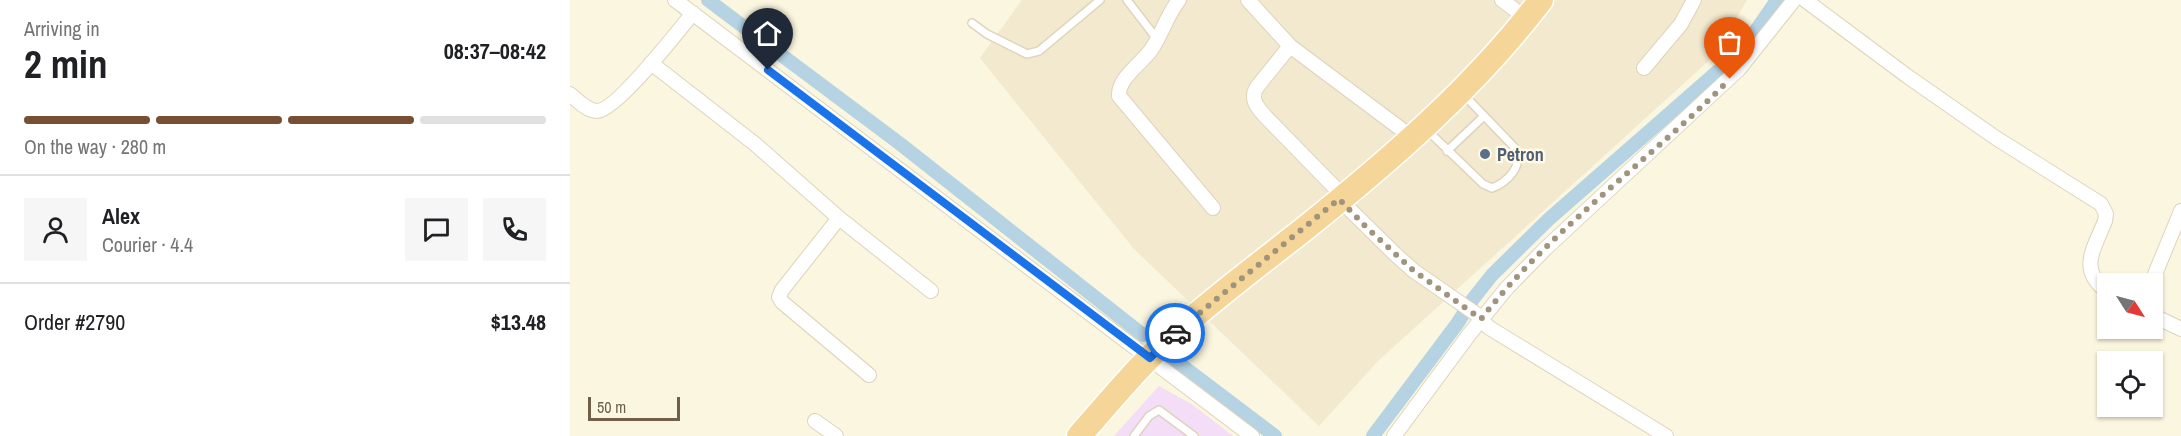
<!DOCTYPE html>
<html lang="en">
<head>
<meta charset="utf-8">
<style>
  :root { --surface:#fff; --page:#f6f6f6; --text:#202124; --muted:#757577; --line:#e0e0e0; --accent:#775034 }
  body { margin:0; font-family:"Archivo Narrow",sans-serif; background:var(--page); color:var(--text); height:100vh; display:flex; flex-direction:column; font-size:22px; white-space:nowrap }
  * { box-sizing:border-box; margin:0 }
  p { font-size:20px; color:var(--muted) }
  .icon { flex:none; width:33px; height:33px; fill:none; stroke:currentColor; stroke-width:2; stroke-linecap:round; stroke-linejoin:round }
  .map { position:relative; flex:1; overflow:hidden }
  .sheet { display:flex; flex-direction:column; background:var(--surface); width:570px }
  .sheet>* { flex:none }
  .needle { width:39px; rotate:126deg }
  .fabs { position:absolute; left:1527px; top:273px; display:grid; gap:12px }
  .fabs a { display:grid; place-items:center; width:66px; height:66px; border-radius:0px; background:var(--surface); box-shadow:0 2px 4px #0004; font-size:30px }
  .scale { position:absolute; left:18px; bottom:15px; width:92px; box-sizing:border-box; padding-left:6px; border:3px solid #705f48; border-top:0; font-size:16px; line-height:21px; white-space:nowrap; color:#705f48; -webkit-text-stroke:4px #fffae5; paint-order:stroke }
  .pin { position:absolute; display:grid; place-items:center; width:51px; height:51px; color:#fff; margin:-62px -26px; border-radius:50% 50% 50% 0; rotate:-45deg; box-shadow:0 0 6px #0007 }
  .pin .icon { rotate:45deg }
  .courier { position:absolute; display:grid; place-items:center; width:60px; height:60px; margin:-30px; border:4px solid #1a73e8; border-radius:50%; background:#fff; color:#222; box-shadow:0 2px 8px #0007 }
  .head em { font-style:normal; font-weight:700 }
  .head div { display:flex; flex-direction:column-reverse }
  .head { display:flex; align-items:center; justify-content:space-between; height:102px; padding:0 24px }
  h1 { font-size:39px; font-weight:700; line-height:45px }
  .bar { display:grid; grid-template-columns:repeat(4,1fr); gap:9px 6px; align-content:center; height:72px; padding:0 24px }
  .bar i { height:8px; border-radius:4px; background:var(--line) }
  .bar .active { background:var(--accent) }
  .bar p { grid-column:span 4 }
  .line { display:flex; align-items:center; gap:15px; padding:0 24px; border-top:2px solid var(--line) }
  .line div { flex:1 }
  .round { display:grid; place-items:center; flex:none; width:63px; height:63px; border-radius:0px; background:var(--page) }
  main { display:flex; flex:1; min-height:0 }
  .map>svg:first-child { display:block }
  .residential { fill:#f2e9ce }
  .education { fill:#f3ddf7 }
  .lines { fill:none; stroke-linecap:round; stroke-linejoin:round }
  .canal { stroke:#b5d3e3; stroke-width:14 }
  .service-casing { stroke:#ded3bc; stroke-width:10 }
  .minor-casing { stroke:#ded3bc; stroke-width:16 }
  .trunk-casing { stroke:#fff; stroke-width:27 }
  .service { stroke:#fff; stroke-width:7 }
  .minor { stroke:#fff; stroke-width:14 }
  .trunk { stroke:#f6d698; stroke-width:24 }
  .done { stroke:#a1947d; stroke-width:6; stroke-dasharray:0 10.8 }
  .route { stroke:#1a73e8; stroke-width:8 }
  .service-dot { fill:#5c6f8a; stroke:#fffae5; stroke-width:2 }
  .labels { text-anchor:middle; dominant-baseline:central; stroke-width:5; stroke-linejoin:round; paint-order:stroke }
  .service-label { font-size:18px; font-weight:bold; fill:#4e5e75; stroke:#fffae5; text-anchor:start }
</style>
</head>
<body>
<main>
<section class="sheet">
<div class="head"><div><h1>2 min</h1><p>Arriving in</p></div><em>08:37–08:42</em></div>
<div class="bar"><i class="active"></i><i class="active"></i><i class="active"></i><i></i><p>On the way · 280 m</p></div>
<div class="line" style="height:108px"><a class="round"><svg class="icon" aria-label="person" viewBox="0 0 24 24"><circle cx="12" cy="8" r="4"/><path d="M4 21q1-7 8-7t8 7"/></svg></a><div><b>Alex</b><p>Courier · 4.4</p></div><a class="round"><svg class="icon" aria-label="chat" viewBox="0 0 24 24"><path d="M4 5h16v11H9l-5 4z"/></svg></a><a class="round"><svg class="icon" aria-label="phone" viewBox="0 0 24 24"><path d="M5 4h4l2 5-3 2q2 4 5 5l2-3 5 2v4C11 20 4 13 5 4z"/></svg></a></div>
<div class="line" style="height:78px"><div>Order #2790</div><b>$13.48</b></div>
</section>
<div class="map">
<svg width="1611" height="436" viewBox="0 0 1611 436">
  <rect width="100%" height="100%" fill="#fbf6df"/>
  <path class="residential" d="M 452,0 L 1177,0 L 1144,56 L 808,361 L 749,426 L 564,249 L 410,58 Z"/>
  <path class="education" d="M 589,386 L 623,405 L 663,436 L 544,436 Z"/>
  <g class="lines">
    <path class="canal" d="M 138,0 L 329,143 L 573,335
      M 602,358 L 705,436
      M 803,436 L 887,324 L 903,299 L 922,275 L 979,219 L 1164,57 L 1183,35 L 1207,0"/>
    <defs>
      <path id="service" d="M 557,0 L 587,39
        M 402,23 L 417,34 L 457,54 L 469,51 L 530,0
        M 858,131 L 913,184 L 922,188 C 938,182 953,166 946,149 L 894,95
        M 877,151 L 914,116
        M 564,436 L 579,416 L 589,410 L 624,436"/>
      <path id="minor" d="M 105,0 L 682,436
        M 609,0 C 597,15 592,34 581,50 C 571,64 548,78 549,96 L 643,208
        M 678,0 L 720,46 L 843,138
        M 932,0 L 957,19
        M 1235,0 L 1337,76 L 1426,138 L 1531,204 L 1536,214 L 1535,221 C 1524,249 1507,270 1538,292
        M 720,46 L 687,87 C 680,98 686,106 694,115 L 773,196
        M 81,63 L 185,144 L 269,218 L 361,291
        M 1074,68 L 1111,24 L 1124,0
        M 0,94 C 7,100 17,111 27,111 C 46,111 109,30 123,13
        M 769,199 L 826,255 L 844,271 L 909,316 L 918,327 L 1096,436
        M 269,218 L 212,290 L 209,297 L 212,302 L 299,375
        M 1581,284 L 1611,211
        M 1582,315 L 1611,329
        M 245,421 L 266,436
        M 824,436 L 901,332 L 936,289 L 976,248 L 1169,69 L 1224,0"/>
      <path id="trunk" d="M 509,436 C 542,399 574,359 612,327 C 651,293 692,262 733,230 C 819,161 904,88 971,0"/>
    </defs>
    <use href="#service" class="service-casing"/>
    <use href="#minor" class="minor-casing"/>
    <use href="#trunk" class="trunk-casing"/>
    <use href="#service" class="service"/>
    <use href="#minor" class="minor"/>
    <use href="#trunk" class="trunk"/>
  </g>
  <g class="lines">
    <path class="done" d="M 605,333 L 769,199 L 796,227 L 844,271 L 911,319 C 981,229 1080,160 1160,79"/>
    <path class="route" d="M 198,70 L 580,358 L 605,333"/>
  </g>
  <circle class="service-dot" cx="915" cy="154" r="6"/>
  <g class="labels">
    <g class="service-label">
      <text x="927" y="154">Petron</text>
    </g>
  </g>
</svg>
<div class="fabs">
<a><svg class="needle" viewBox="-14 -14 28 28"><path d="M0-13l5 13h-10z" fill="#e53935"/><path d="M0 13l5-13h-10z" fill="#757577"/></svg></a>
<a><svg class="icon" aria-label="locate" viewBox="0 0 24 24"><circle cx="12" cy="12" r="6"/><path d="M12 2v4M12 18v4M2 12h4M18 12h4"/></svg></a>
</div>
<div class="scale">50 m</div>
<div class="pin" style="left:1160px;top:79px;background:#ea580c"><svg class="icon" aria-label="bag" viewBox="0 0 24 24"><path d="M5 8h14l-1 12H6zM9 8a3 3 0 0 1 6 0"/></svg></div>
<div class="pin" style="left:198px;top:70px;background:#1f2937"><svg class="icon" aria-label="home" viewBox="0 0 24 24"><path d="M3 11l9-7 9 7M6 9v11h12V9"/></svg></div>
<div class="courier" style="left:605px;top:333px"><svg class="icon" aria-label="car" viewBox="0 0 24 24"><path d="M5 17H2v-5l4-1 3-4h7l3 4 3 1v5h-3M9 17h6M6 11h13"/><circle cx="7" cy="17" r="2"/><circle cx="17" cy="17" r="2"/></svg></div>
</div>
</main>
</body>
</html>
